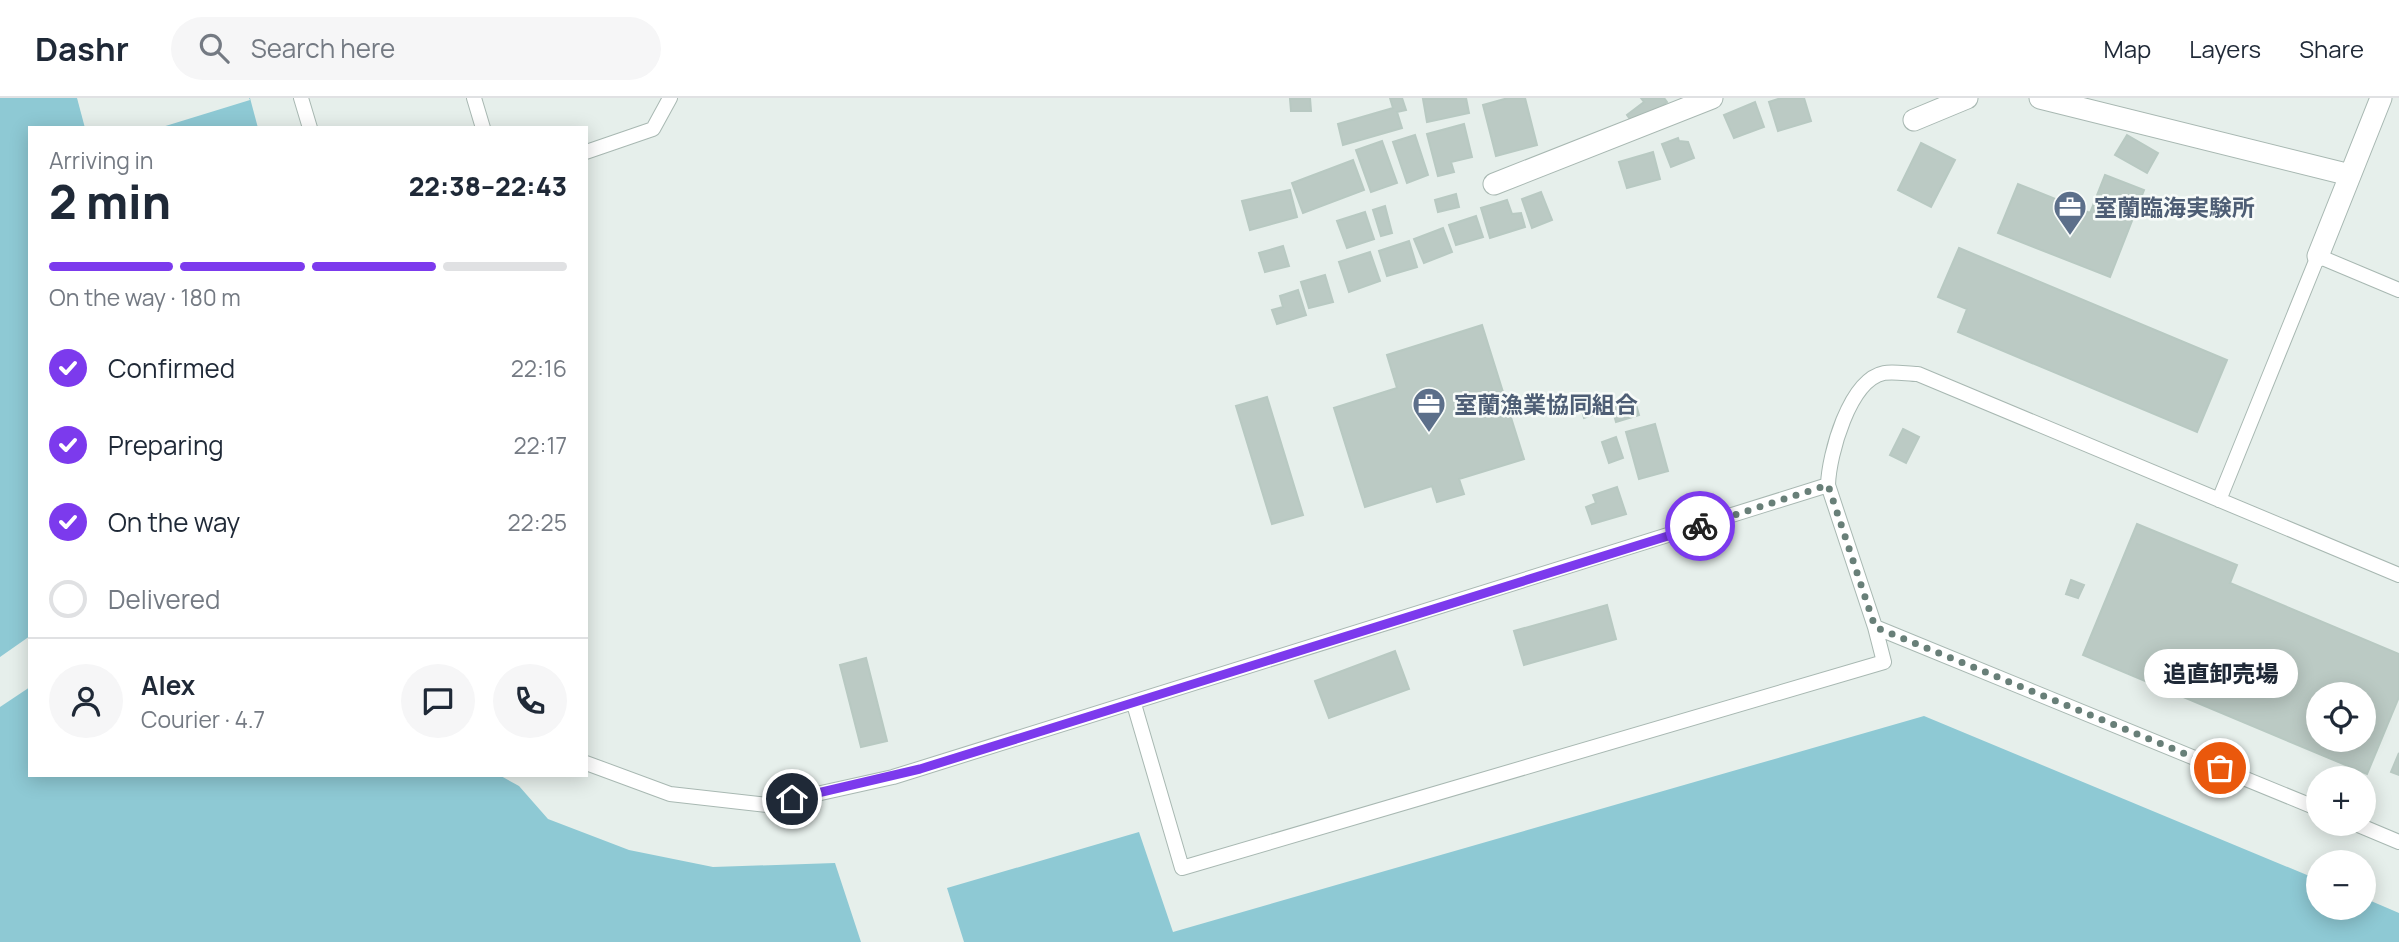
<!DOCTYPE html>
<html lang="en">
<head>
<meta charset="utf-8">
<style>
  :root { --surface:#fff; --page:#f6f6f7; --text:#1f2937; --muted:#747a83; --line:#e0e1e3; --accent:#7c3aed }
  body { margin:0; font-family:Manrope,"Noto Sans JP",sans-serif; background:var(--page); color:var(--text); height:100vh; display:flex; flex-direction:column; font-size:26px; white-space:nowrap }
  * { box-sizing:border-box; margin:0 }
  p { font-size:23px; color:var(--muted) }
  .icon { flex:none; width:38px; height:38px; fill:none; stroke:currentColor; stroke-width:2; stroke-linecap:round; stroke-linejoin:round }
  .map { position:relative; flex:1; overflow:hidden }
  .sheet { position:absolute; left:28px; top:28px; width:560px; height:651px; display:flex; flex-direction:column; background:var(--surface); border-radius:0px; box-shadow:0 4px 18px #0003 }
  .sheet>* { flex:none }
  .tools { position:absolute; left:2306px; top:584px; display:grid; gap:14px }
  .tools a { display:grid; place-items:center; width:70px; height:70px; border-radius:50%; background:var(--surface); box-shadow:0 4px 18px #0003; font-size:35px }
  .pin { position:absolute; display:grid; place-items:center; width:60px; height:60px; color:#fff; margin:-30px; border:4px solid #fff; border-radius:50%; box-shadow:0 2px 7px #0007 }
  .courier { position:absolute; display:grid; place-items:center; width:70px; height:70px; margin:-35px; border:5px solid #7c3aed; border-radius:50%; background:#fff; color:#222; box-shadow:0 2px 9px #0007 }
  .bubble { position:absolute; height:49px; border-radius:24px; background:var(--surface); box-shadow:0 4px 18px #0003; font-size:23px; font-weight:800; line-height:49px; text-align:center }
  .headline em { font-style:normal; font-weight:800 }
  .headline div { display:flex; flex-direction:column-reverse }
  .headline { display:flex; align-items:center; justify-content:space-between; height:119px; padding:0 21px }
  h1 { font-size:46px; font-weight:800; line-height:52px }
  .bar { display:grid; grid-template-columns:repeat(4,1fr); gap:10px 7px; align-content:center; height:84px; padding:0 21px }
  .bar i { height:9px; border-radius:5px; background:var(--line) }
  .bar .current { background:var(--accent) }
  .bar p { grid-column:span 4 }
  .line { display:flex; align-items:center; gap:18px; padding:0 21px; border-top:2px solid var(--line) }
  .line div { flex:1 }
  .round { display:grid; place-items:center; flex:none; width:74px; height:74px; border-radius:37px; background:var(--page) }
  ol { padding:0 21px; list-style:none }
  li { display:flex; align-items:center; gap:21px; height:77px }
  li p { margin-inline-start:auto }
  li .icon { padding:7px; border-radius:50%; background:var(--accent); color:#fff; stroke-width:4 }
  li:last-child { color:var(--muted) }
  li i { width:38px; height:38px; border:4px solid var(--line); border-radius:50% }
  header { display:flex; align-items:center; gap:42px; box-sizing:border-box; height:98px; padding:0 35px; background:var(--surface); border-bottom:2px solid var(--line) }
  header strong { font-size:33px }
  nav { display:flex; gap:38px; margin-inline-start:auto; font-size:24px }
  .search { width:490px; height:63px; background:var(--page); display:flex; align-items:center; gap:18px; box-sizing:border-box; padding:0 24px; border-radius:38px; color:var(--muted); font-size:26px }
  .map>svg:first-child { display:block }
  .water { fill:#8ec9d4 }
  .pier { fill:#e6efeb }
  .building { fill:#bbcac4; stroke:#b8c9c2; stroke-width:2; fill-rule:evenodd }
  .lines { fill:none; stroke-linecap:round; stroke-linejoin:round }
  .lane-casing { stroke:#a8b8b2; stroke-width:16 }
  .street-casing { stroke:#a8b8b2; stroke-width:23 }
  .lane { stroke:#fff; stroke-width:14 }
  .street { stroke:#fff; stroke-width:21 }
  .done { stroke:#687f78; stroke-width:7; stroke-dasharray:0 12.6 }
  .route { stroke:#7c3aed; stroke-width:9 }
  .labels { text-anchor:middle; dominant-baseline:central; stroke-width:5; stroke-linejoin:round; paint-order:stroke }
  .service-label { font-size:23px; font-weight:bold; fill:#4e5e75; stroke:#f7fbf9; text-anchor:start }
</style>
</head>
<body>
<header>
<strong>Dashr</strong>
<div class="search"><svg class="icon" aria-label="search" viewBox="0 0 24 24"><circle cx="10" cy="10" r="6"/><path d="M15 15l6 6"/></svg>Search here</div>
<nav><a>Map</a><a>Layers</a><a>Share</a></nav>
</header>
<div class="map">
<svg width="2399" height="844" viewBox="0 0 2399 844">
  <rect width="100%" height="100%" fill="#e6efeb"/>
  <path class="water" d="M 0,0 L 250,0 L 258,30 L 30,30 L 30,538 L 0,559 Z
    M 30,589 L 30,677 L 499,677 L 519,688 L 548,721 L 629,752 L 713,769 L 835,765 L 861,844 L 0,844 L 0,609 Z
    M 1924,618 L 2319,782 L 2319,810 L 2364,810 L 2364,800 L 2399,815 L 2399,844 L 964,844 L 947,790 L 1139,734 L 1173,834 Z"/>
  <path class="pier" d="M 77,0 L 249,0 L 250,2 L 159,30 L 85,30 Z"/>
  <path class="building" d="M 1310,0 L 1311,13 L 1291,13 L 1290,1 Z
    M 1390,0 L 1402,0 L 1406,12 L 1397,14 L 1402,30 L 1343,47 L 1338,26 L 1393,10 Z
    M 1466,0 L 1469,15 L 1427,24 L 1423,1 Z
    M 1508,0 L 1525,0 L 1537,47 L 1496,58 L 1483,7 Z
    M 1641,0 L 1664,0 L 1667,4 L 1635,28 L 1627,17 L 1644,4 Z
    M 1781,0 L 1804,0 L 1811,23 L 1778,33 L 1769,4 Z
    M 1755,4 L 1764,29 L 1734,40 L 1724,17 Z
    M 1464,26 L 1472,59 L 1451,64 L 1454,74 L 1438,78 L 1427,36 Z
    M 1415,37 L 1428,77 L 1407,85 L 1393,44 Z
    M 2127,37 L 2158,55 L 2147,75 L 2115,57 Z
    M 1678,40 L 1679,43 L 1688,44 L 1694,60 L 1671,69 L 1662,46 Z
    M 1382,43 L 1397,85 L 1371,94 L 1356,52 Z
    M 1921,45 L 1955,62 L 1931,109 L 1898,92 Z
    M 1653,54 L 1660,81 L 1627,90 L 1619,64 Z
    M 1353,62 L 1364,92 L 1303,115 L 1292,85 Z
    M 2105,77 L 2144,92 L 2110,179 L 1998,135 L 2018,86 L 2090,115 Z
    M 1290,92 L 1297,119 L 1250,132 L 1242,103 Z
    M 1541,94 L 1552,122 L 1532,130 L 1522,101 Z
    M 1456,96 L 1459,109 L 1438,114 L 1435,102 Z
    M 1507,102 L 1512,116 L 1521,115 L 1525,129 L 1490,140 L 1481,110 Z
    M 1385,108 L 1392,135 L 1381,138 L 1373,112 Z
    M 1365,114 L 1374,141 L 1347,150 L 1337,123 Z
    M 1476,118 L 1483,139 L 1456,147 L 1449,127 Z
    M 1443,130 L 1452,154 L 1424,165 L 1414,141 Z
    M 1409,143 L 1417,169 L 1387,178 L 1379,153 Z
    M 1283,148 L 1289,168 L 1265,174 L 1259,155 Z
    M 1959,150 L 2227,262 L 2197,334 L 1958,234 L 1967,211 L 1938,199 Z
    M 1370,154 L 1380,183 L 1349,194 L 1339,164 Z
    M 1325,177 L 1333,204 L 1309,210 L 1301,184 Z
    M 1298,192 L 1306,217 L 1277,226 L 1272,212 L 1283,209 L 1280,198 Z
    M 1482,227 L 1524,361 L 1459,381 L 1464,396 L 1437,404 L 1432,388 L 1365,409 L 1334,310 L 1397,290 L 1387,257 Z
    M 1267,299 L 1303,417 L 1272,426 L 1236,308 Z
    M 1635,303 L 1639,317 L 1616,324 L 1612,310 Z
    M 1595,305 L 1598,315 L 1584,320 L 1581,309 Z
    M 1655,326 L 1668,373 L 1639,381 L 1626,334 Z
    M 1903,331 L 1919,339 L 1906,365 L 1890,357 Z
    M 1616,339 L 1623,360 L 1609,365 L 1602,344 Z
    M 1617,389 L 1626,416 L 1592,426 L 1586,409 L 1596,405 L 1593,397 Z
    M 2137,426 L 2237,467 L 2230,485 L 2399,556 L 2399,599 L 2367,676 L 2083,557 ZM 2319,597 L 2364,597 L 2364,642 L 2319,642 Z
    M 2071,482 L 2084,487 L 2078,500 L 2066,496 Z
    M 1607,507 L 1616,541 L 1524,567 L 1514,533 Z
    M 1395,553 L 1409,591 L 1329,620 L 1315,583 Z
    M 866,560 L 887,643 L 861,649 L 840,567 Z
    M 2399,655 L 2399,677 L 2391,674 Z"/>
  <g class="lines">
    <defs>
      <path id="lane" d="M 301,0 L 310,30
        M 474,0 L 483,30
        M 586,54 L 653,31 L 670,0
        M 2219,402 L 2318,158 L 2399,192
        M 1875,529 L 1828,387 C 1829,357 1849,282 1884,275 C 1894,273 1908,276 1918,276 L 2399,477
        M 1134,606 L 1182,770 L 1884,564 L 1875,529 L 2319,711
        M 586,665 L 670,696 L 767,707 L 893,679 L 1828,387
        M 2356,726 L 2399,744"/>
      <path id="street" d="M 2040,0 L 2350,77
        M 1914,22 L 1967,0
        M 1494,86 L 1712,0
        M 2318,158 L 2381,0"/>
    </defs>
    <use href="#lane" class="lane-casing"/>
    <use href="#street" class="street-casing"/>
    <use href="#lane" class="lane"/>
    <use href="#street" class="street"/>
  </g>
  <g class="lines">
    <path class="done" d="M 1700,428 L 1828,387 L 1875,529 L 2220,670"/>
    <path class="route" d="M 792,701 L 920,671 L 1700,428"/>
  </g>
  <defs>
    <symbol id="office-pin" viewBox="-11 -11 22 30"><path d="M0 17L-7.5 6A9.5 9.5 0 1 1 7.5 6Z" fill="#5c6f8a" stroke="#f7fbf9"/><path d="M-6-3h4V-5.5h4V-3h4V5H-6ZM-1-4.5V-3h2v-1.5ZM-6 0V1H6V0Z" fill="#fff"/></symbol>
  </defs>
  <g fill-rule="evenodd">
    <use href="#office-pin" x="2051" y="90" width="38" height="52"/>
    <use href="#office-pin" x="1410" y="287" width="38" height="52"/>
  </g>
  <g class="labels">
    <g class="service-label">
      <text x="2094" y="109">室蘭臨海実験所</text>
      <text x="1454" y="306">室蘭漁業協同組合</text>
    </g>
  </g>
</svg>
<div class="tools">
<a><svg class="icon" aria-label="locate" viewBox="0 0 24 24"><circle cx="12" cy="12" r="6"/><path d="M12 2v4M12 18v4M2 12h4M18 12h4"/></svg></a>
<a>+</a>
<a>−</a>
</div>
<div class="pin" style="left:2220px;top:670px;background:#ea580c"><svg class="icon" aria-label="bag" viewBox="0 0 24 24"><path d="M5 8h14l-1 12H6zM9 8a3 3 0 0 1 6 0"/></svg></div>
<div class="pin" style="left:792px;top:701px;background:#1f2937"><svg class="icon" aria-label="home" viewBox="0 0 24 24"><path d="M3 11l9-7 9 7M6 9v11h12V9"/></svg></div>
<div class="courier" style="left:1700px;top:428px"><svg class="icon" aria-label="bike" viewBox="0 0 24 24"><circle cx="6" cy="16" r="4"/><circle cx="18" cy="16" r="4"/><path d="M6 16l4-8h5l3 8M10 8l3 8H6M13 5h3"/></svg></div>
<div class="bubble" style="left:2144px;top:551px;width:154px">追直卸売場</div>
<section class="sheet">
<div class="headline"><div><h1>2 min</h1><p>Arriving in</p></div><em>22:38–22:43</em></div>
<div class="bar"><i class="current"></i><i class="current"></i><i class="current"></i><i></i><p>On the way · 180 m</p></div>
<ol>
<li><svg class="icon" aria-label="check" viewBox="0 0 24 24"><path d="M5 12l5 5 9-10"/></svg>Confirmed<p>22:16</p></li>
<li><svg class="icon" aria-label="check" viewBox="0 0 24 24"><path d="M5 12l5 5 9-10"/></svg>Preparing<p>22:17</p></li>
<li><svg class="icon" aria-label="check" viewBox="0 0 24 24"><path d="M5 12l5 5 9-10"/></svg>On the way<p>22:25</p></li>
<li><i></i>Delivered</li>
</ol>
<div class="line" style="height:126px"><a class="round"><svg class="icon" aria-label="person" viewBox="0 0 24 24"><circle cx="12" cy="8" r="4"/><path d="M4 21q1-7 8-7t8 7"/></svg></a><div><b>Alex</b><p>Courier · 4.7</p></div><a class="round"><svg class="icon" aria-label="chat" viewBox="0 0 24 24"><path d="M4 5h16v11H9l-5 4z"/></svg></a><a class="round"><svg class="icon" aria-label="phone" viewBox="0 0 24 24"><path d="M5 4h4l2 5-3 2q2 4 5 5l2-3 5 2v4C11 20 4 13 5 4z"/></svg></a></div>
</section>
</div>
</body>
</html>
